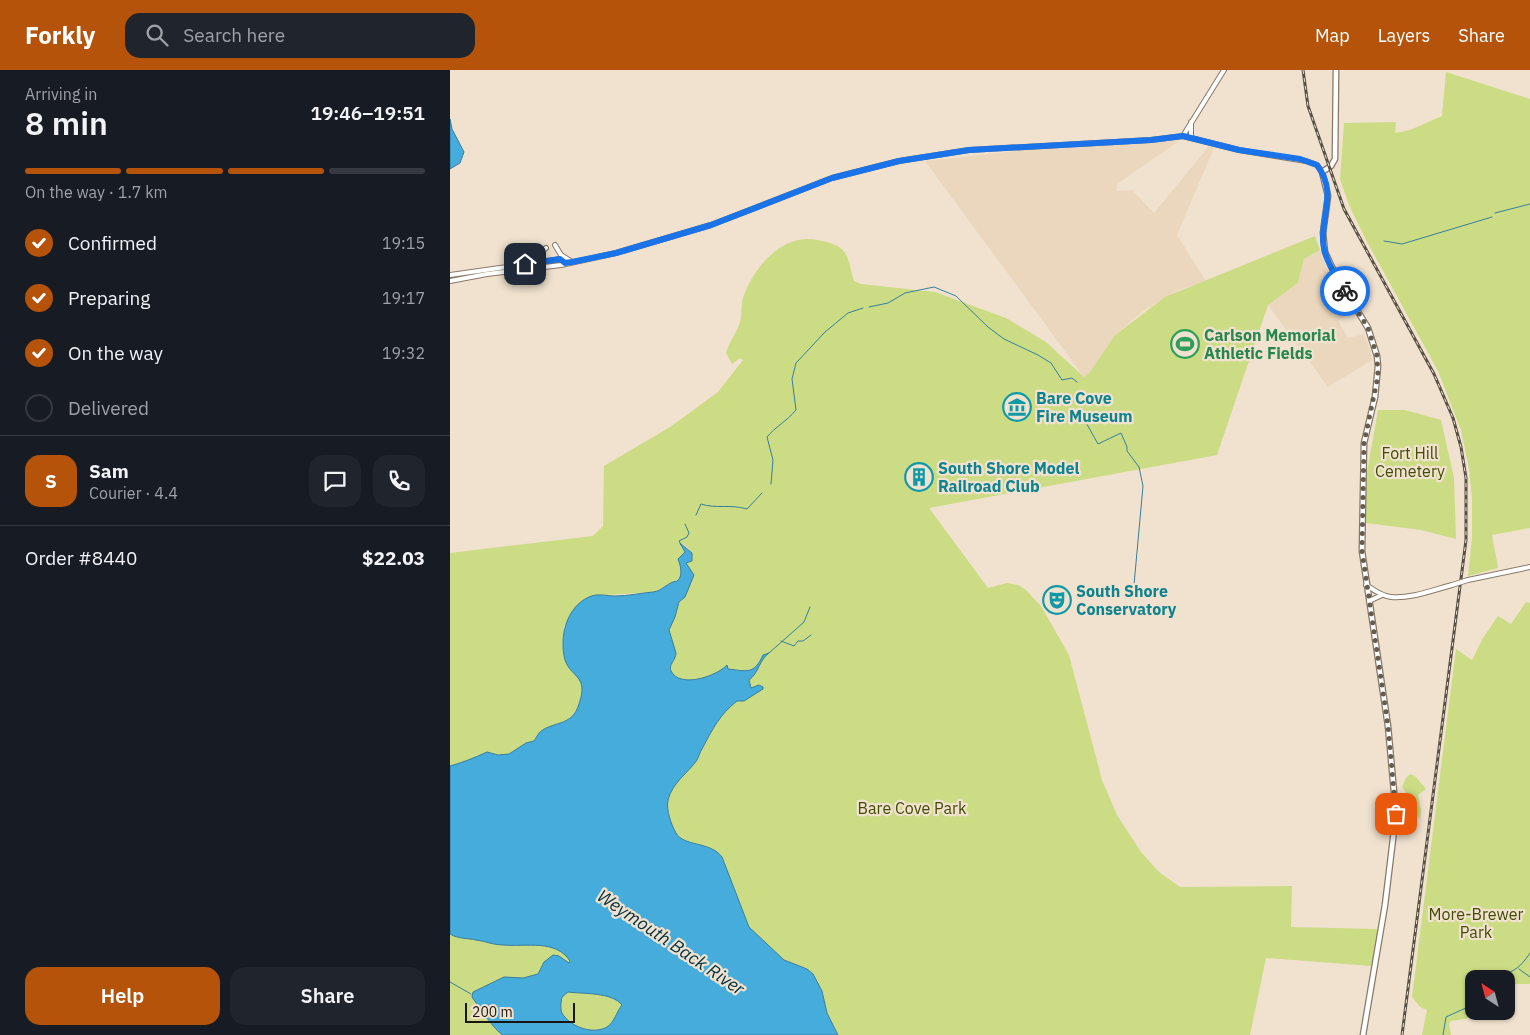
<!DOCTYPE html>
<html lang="en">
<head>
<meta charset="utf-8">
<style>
  :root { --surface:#171b24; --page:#20242c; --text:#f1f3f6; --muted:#9ea1a6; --line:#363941; --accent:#b45309 }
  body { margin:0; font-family:"IBM Plex Sans",sans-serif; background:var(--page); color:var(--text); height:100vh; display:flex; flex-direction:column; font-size:19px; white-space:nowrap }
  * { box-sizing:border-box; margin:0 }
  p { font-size:16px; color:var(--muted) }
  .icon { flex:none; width:28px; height:28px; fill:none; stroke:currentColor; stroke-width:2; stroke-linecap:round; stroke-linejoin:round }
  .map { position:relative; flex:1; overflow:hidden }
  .sheet { display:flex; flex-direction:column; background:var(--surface); width:450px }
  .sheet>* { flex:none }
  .needle { width:32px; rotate:324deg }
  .fabs { position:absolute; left:1015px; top:900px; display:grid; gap:10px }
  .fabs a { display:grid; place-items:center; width:50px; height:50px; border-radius:10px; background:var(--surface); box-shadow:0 1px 4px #0004; font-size:25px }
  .scale { position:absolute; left:15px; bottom:12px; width:110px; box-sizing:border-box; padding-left:5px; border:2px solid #19140e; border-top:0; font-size:14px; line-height:18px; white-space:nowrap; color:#19140e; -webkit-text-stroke:4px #f0e2ce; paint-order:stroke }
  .pin { position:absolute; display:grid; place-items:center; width:42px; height:42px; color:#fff; margin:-21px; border-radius:10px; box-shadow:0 2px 8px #0006 }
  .courier { position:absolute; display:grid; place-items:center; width:50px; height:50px; margin:-25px; border:4px solid #1a73e8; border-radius:50%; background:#fff; color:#222; box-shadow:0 1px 6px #0007 }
  .headline em { font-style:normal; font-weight:600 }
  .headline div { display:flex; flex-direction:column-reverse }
  .headline { display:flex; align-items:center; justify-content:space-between; height:85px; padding:0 25px }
  h1 { font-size:32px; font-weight:600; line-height:38px }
  .bar { display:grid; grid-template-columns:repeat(4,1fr); gap:8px 5px; align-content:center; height:60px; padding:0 25px }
  .bar i { height:6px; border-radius:4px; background:var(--line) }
  .bar .selected { background:var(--accent) }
  .bar p { grid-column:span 4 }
  .line { display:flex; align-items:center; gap:12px; padding:0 25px; border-top:1px solid var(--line) }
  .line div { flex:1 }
  .round { display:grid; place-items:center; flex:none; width:52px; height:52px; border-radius:15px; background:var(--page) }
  ol { padding:0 25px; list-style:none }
  li { display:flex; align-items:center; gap:15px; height:55px }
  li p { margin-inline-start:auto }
  li .icon { padding:5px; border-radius:50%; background:var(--accent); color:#fff; stroke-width:4 }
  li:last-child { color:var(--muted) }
  li i { width:28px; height:28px; border:2px solid var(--line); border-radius:50% }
  .cta { display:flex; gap:10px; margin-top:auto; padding:10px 25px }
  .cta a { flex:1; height:58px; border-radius:15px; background:var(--accent); color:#fff; font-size:20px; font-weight:600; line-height:58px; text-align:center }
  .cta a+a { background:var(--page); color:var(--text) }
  header { display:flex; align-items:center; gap:30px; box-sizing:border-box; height:70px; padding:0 25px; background:var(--accent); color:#fff }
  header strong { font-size:24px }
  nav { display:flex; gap:28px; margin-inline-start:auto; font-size:18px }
  .search { width:350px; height:45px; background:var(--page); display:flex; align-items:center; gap:12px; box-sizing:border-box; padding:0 18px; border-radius:15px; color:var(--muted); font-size:19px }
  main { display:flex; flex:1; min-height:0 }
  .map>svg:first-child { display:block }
  .built { fill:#ebd7be }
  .green { fill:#cbdc84 }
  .water { fill:#46acdb; stroke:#387e9e; fill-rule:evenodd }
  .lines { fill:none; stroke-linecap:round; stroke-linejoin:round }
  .stream { stroke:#387e9e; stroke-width:1 }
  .tertiary-casing { stroke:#877968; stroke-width:6 }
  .secondary-casing { stroke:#877968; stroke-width:7 }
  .tertiary { stroke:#fff; stroke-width:4 }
  .secondary { stroke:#fff; stroke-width:4.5 }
  .rail-casing { stroke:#575045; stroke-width:3 }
  .rail { stroke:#f0e2ce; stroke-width:1; stroke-dasharray:4; stroke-linecap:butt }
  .tertiary-bridge-casing { stroke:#877968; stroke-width:6; stroke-linecap:butt }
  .tertiary-bridge { stroke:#fff; stroke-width:4 }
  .done { stroke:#645c51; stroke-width:5; stroke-dasharray:0 9 }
  .route { stroke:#1a73e8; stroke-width:6 }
  .labels { text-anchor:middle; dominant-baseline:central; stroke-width:4.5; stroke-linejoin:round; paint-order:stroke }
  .leisure-label { font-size:16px; font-weight:bold; fill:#27864d; stroke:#f0e2ce; text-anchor:start }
  .culture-label { font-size:16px; font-weight:bold; fill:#0d838f; stroke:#f0e2ce; text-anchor:start }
  .park-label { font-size:16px; fill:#434c07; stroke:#f0e2ce }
  .water-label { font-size:18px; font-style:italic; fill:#013144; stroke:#f0e2ce }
</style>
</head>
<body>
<header>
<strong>Forkly</strong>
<div class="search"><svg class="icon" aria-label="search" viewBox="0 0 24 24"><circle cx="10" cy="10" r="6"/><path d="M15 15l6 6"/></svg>Search here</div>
<nav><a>Map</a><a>Layers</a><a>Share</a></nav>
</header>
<main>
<section class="sheet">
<div class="headline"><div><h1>8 min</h1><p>Arriving in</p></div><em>19:46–19:51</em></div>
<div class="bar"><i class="selected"></i><i class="selected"></i><i class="selected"></i><i></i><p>On the way · 1.7 km</p></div>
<ol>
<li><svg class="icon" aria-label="check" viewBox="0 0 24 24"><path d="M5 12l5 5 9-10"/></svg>Confirmed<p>19:15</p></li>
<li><svg class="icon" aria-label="check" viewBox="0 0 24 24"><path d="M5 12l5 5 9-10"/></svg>Preparing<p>19:17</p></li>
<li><svg class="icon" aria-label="check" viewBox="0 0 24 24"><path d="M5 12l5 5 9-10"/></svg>On the way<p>19:32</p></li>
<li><i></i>Delivered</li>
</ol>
<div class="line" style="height:90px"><b class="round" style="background:var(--accent);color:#fff">S</b><div><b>Sam</b><p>Courier · 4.4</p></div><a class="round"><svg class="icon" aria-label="chat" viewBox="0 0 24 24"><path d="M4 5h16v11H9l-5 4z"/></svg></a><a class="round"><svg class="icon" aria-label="phone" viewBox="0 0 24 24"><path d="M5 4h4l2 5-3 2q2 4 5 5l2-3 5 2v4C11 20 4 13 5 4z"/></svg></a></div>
<div class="line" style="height:65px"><div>Order #8440</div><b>$22.03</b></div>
<div class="cta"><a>Help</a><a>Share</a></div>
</section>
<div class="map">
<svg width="1080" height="965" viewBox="0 0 1080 965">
  <rect width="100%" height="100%" fill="#f0e2ce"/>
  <path class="built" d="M 729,71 L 667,114 L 667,121 L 682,120 L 704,143 L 759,76 L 764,78 L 727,165 L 756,211 L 729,220 L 693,241 L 665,265 L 640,302 L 634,307 L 475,91 L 605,77 Z
    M 870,180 L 878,202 L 901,242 L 888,251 L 898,268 L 914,264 L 921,282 L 922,290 L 878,317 L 818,235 L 848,213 L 854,189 Z"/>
  <path class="green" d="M 996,2 L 1080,29 L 1080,458 L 1042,465 L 1048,498 L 1018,506 L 1022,468 L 1022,428 L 1019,399 L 1011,360 L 988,301 L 916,170 L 899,135 L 890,109 L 894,53 L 946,52 L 945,63 L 960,60 L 992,46 Z
    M 865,166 L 870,180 L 854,189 L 848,213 L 818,235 L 767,385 L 479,438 L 538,518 L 557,513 L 568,515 L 576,520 L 591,536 L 619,585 L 652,710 L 667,745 L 691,782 L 709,802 L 730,817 L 842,816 L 841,857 L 928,859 L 922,896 L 816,888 L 800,965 L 388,965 L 377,943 L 372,921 L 363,904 L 357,899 L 334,890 L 299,857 L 272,787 C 261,772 234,777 225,763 C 220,754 216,739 218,729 C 222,713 238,703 247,689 C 249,686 250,682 252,679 C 262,660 270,644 287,631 L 294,631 L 310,621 L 301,618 L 299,610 C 309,603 309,591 317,584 L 313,585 C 304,605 297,601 277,599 L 277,596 C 266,606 237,618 223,604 C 222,602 220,600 220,597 C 220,592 226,589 226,583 L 219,560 C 223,548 228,538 232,527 C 237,510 235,495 240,480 L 232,473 L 231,476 L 235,482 L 231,496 L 230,508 L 203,522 L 143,526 L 126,537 L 114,557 L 115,588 L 131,609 C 134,629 128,646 109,654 C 103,656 95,658 91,661 C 88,663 86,668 84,671 L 76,673 L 59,684 L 48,685 L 37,682 C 24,688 14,692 0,696 L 0,483 L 143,466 L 153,456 L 154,396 L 220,357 L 268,322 L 293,290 L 290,288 L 282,294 L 276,283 C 279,273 285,265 289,255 C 293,246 290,235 294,225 C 305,196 333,163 367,170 C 400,176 396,184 404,211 L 411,214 L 485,222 L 556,248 L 596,272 L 634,307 L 640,302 L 665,265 L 715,227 Z
    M 928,340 L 955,340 L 991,350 L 1004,408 L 1006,469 L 971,460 L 916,453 L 916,408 Z
    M 1076,532 L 1080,533 L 1080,914 L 1065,914 L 1056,916 L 1056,909 L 1024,909 L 1024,941 L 1032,941 L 1015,949 L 1001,951 L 999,954 L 1001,965 L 972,965 L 977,940 L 970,937 L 962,927 L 1006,579 L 1022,590 L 1033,568 L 1048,546 L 1061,554 Z
    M 960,704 L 965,706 L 976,719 L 968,725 L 971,740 L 970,749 L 966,744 L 960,728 L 952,717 L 956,708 Z
    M 0,864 C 8,869 17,868 26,870 C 35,871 44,875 53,875 C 77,877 105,868 120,891 L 119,893 L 113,888 L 94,892 L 88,904 L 73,908 L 54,907 L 38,915 L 22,927 C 28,937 45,961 54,965 L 0,965 Z
    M 118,922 C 134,924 161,922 173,935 C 167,941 164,953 157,957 C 143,965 119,957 112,942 C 110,938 111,932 112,927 Z"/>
  <path class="water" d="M 0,49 L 2,59 L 14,82 L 10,93 L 0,99 Z
    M 230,473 L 242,483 L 242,491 L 236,493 L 244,505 L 235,527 L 229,532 L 225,547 L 219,560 L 226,583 C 226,590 218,595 221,601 C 230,619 267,606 277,595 L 278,599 C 297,601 304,605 313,585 L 319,583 C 309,590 309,603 299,610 L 301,618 L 309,615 L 313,617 L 313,619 L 294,631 L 287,631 C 270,644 262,660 252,679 C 250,682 249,686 247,690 C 238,703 222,713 218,730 C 216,740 221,754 226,763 C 234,777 260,771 272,787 L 299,857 L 334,890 L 357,899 L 363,904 L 372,921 L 377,943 L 388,965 L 53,965 C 45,961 28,936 22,927 L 23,922 L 54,907 L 73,908 L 88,904 L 94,892 L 103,885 L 109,886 L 119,893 L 120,891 C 106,869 76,877 53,875 C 43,875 35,871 26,870 C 17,868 8,869 0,864 L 0,696 C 14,692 24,688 37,682 L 48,685 L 59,684 L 76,673 L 84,671 C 86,668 88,664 90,662 C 103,651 122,657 129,634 C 139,605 121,608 115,590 C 109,568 116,537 139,527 C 147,523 157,526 165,526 C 178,526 191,523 203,522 C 212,521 218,512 227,511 C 233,507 231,496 228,489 L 235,482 ZM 118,922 C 133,924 162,922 172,935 C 167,941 164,953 157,957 C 143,965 120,957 112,943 C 110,938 111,932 112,927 Z"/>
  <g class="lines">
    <path class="stream" d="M 1045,143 L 1080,134
      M 934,171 L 952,174 L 1042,147
      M 419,237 L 438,233 L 455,223 L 484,217 L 506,226 L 538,257 L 554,269 L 588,285 L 601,293 L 612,310 L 622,308 L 627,312
      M 629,340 L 648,374 L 671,363 L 677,377 L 677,381 L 689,397 L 693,416 L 684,515
      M 321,414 L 323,390 L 317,367 C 325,357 337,351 346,340 L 342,309 L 346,293 L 375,262 L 398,243 L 413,238
      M 246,445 L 251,434 C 266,439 280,434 297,439 L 312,423
      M 231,475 L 229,471 L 237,467 L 239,463 L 235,454
      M 331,571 L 344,576 L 348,571 L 353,571 L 361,565
      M 319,583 L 354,552 L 360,537
      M 1069,899 L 1080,907
      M 1044,909 C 1064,900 1068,901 1080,883
      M 0,912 L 21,924
      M 993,965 L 996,947 L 1018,937 L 1024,932"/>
    <defs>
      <path id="tertiary" d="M 741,52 L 741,67
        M 733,66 L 774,0
        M 105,175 L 111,185 L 122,192
        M 76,193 L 96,178
        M 0,205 L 105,190 L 110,189 L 115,193
        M 0,211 L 37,204 L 111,195 L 166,183 L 261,155 L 382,108 L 449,91 L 519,80 L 701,70 L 733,66 L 789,80 L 856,91 L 867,95 L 872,102
        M 1018,510 L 1080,497
        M 916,515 C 924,520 931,526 941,527 C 960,529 983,520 1002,515
        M 919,531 L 932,525"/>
      <path id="secondary" d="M 886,0 L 885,89 L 881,96 L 872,102 L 878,126 L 873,163 L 875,182 L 886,206 L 918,258 L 927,286 L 928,296 L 925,327 L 914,373 L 912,481 L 938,656 L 946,744 L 935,835 L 913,965"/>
    </defs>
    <use href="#tertiary" class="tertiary-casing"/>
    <use href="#secondary" class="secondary-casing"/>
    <use href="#tertiary" class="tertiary"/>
    <use href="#secondary" class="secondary"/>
    <defs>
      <path id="rail" d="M 853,0 L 858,36 L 894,139 L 984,304 L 1003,348 L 1011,377 L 1016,408 L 1016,470 L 952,965"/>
    </defs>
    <use href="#rail" class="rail-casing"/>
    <use href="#rail" class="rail"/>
    <defs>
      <path id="tertiary-bridge" d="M 1002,515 L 1018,510"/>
    </defs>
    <use href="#tertiary-bridge" class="tertiary-bridge-casing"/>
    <use href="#tertiary-bridge" class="tertiary-bridge"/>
  </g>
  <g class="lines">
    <path class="done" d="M 895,221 L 918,258 L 927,286 L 928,306 L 914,373 L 912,481 L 938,656 L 946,744"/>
    <path class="route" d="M 75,194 L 110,189 L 115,193 L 122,192 L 166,183 L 261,155 L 382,108 L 449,91 L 519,80 L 701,70 L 733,66 L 789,80 L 850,89 L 867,95 C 887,122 872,142 873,171 C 874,189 886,206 895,221"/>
  </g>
  <defs>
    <symbol id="stadium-ring" viewBox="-11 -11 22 22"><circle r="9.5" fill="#f0e2ce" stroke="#2e9e5b" stroke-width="1.5"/><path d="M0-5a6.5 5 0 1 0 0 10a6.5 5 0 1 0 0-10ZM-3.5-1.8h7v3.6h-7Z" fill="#2e9e5b"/></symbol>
    <symbol id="museum-ring" viewBox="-11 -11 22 22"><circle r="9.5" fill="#f0e2ce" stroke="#0f9aa8" stroke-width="1.5"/><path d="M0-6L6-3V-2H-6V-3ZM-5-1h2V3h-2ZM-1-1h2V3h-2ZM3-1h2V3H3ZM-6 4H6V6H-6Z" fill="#0f9aa8"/></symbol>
    <symbol id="building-ring" viewBox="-11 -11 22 22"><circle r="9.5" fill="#f0e2ce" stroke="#0f9aa8" stroke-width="1.5"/><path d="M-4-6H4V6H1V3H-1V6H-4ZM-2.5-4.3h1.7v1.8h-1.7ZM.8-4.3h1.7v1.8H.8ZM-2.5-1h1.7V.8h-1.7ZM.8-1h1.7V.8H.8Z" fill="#0f9aa8"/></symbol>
    <symbol id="theatre-ring" viewBox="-11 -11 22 22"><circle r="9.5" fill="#f0e2ce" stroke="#0f9aa8" stroke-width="1.5"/><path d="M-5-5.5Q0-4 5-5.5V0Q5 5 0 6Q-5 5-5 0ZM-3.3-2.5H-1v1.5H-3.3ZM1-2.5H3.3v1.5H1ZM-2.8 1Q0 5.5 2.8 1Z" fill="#0f9aa8"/></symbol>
  </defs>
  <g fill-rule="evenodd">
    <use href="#stadium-ring" x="719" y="258" width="32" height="32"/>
    <use href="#museum-ring" x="551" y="321" width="32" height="32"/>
    <use href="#building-ring" x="453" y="391" width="32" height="32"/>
    <use href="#theatre-ring" x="591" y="514" width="32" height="32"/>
  </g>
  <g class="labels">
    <g class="leisure-label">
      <text x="754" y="265">Carlson Memorial<tspan x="754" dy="18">Athletic Fields</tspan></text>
    </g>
    <g class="culture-label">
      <text x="586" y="328">Bare Cove<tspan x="586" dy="18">Fire Museum</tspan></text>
      <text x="488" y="398">South Shore Model<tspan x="488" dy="18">Railroad Club</tspan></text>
      <text x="626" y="521">South Shore<tspan x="626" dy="18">Conservatory</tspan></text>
    </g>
    <g class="park-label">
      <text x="960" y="383">Fort Hill<tspan x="960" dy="18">Cemetery</tspan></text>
      <text x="462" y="738">Bare Cove Park</text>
      <text x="1026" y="844">More-Brewer<tspan x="1026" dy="18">Park</tspan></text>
    </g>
    <g class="water-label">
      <text transform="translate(221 872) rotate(34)">Weymouth Back River</text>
    </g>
  </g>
</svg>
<div class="fabs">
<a><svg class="needle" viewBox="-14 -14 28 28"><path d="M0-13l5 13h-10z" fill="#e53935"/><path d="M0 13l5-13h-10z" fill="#9ea1a6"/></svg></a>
</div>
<div class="scale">200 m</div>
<div class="pin" style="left:946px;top:744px;background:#ea580c"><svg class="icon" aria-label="bag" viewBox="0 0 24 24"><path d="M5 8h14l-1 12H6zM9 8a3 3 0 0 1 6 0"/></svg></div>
<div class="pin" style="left:75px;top:194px;background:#1f2937"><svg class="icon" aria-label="home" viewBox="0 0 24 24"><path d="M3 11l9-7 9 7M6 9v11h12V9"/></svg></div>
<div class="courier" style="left:895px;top:221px"><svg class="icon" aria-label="bike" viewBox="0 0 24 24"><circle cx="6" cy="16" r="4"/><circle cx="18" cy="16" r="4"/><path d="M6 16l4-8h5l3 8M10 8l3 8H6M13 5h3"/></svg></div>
</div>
</main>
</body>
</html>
